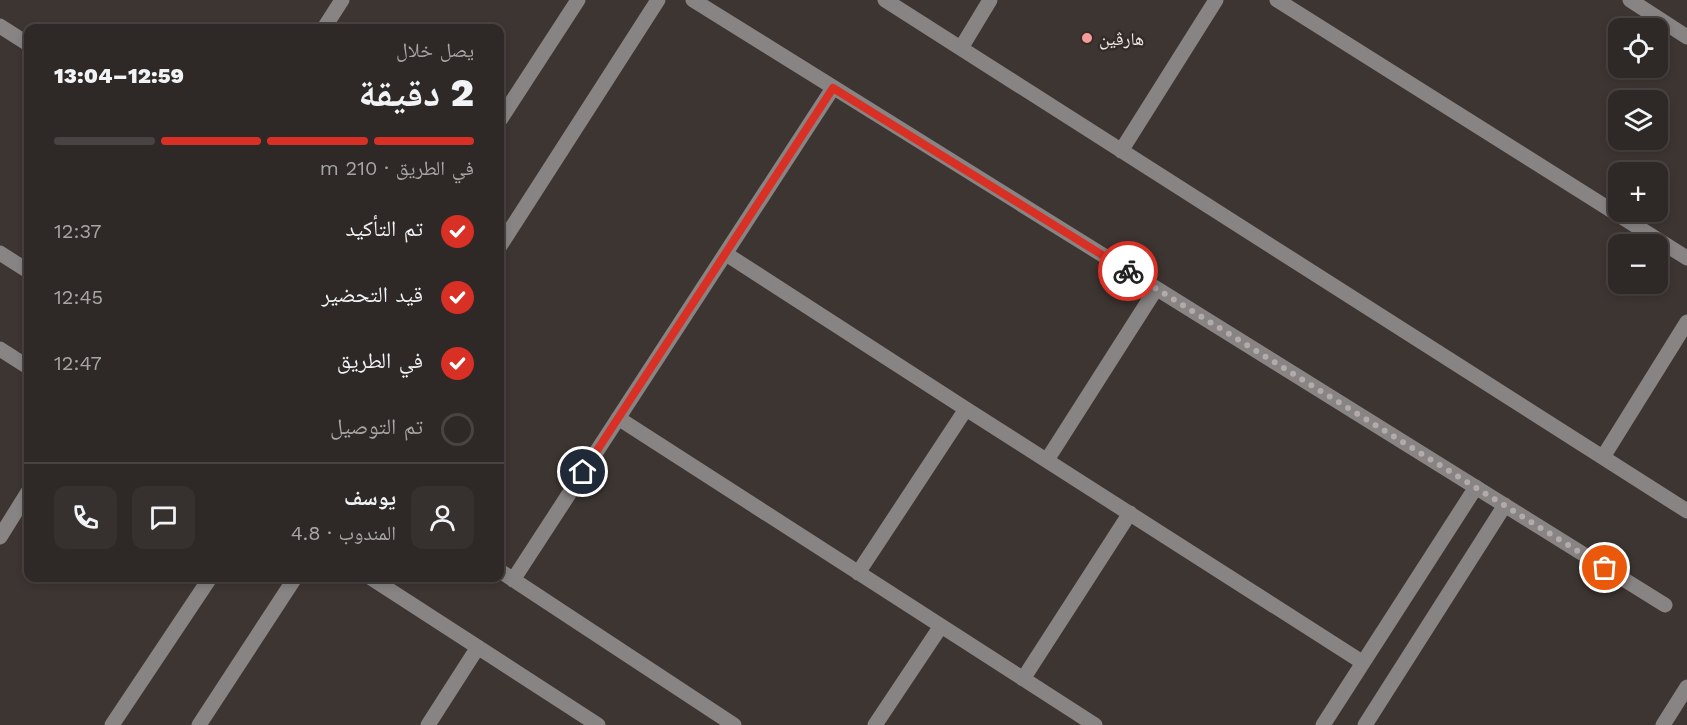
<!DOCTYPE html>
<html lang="ar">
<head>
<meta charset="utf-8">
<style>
  :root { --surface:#2e2826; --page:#36302e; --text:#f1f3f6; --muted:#a7a6a7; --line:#494443; --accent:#d93025 }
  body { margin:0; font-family:"Work Sans","Noto Naskh Arabic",sans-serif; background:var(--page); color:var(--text); direction:rtl; height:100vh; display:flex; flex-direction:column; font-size:22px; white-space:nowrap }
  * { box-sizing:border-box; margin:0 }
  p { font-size:20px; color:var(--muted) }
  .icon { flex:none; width:33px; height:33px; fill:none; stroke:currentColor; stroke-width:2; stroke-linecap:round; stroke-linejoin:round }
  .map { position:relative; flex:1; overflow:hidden; direction:ltr }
  .drawer { position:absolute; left:24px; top:24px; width:480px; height:558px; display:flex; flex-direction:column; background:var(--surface); border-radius:12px; box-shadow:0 3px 9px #0003,0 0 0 2px var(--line); direction:rtl }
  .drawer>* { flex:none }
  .controls { position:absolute; left:1608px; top:18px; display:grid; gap:12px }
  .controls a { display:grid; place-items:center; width:60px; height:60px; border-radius:12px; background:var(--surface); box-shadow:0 3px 9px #0003,0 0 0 2px var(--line); font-size:30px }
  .pin { position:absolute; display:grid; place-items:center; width:51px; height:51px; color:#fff; margin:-26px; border:3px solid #fff; border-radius:50%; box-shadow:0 2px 6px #0007 }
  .courier { position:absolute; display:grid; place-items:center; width:60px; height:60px; margin:-30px; border:4px solid #d93025; border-radius:50%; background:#fff; color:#222; box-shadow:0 2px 8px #0007 }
  .head em { font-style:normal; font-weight:800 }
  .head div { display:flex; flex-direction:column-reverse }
  .head { display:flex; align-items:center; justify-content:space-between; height:102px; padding:0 30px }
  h1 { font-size:39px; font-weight:800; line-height:45px }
  .bar { display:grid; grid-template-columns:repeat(4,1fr); gap:9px 6px; align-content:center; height:72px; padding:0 30px }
  .bar i { height:8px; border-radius:4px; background:var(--line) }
  .bar .on { background:var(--accent) }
  .bar p { grid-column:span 4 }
  .line { display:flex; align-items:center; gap:15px; padding:0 30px; border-top:2px solid var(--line) }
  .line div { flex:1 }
  .round { display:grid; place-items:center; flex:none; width:63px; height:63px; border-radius:12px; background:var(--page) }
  ol { padding:0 30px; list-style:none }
  li { display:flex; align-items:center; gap:18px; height:66px }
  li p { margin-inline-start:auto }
  li .icon { padding:6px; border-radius:50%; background:var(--accent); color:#fff; stroke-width:4 }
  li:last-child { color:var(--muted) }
  li i { width:33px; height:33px; border:3px solid var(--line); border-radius:50% }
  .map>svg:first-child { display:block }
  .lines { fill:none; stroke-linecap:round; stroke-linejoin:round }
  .minor { stroke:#888483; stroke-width:15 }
  .done { stroke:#b2abaa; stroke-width:6; stroke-dasharray:0 10.8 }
  .route { stroke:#d93025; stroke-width:8 }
  .poi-dot { fill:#f59b99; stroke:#332b28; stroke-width:2 }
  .labels { text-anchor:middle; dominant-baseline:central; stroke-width:5; stroke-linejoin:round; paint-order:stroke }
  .poi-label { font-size:18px; fill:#f1ebea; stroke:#332b28; text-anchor:start }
</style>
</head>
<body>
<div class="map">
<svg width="1687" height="725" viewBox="0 0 1687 725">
  <rect width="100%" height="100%" fill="#3d3532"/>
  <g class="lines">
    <path class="minor" d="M 693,0 L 1665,605
      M 885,0 L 1687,511
      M 1277,0 L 1687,258
      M 1630,0 L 1687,37
      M 0,26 L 28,44
      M 324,28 L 342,0
      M 961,48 L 990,0
      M 500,120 L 578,0
      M 1121,151 L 1216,0
      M 500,246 L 658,0
      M 0,253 L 28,271
      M 726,254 L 966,409 L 1362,662
      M 0,349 L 28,367
      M 618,418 L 1095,725
      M 1603,457 L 1687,322
      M 1047,460 L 1156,289
      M 0,537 L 28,492
      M 500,571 L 734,725
      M 858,573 L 966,409
      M 371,578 L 598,725
      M 513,580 L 833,88
      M 1023,679 L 1130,513
      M 112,725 L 210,578
      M 199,725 L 295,578
      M 428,725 L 478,647
      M 875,725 L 941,626
      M 1323,725 L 1476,487
      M 1365,725 L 1505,505
      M 1663,725 L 1687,687"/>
  </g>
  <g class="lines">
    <path class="done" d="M 1128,271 L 1605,568"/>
    <path class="route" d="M 583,472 L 833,88 L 1128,271"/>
  </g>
  <circle class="poi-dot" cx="1087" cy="38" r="6"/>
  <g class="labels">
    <g class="poi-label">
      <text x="1099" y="38">هارڤين</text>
    </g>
  </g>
</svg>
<div class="controls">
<a><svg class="icon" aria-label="locate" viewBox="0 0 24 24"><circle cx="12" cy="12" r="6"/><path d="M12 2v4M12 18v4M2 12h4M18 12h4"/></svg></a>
<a><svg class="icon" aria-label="layers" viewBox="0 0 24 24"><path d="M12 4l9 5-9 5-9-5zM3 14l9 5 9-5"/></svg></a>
<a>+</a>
<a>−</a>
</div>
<div class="pin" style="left:1605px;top:568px;background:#ea580c"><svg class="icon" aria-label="bag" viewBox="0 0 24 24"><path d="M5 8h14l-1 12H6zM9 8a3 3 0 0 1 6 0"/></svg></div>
<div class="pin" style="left:583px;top:472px;background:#1f2937"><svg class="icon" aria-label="home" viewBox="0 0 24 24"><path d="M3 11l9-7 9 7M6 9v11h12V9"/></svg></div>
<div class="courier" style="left:1128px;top:271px"><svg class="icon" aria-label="bike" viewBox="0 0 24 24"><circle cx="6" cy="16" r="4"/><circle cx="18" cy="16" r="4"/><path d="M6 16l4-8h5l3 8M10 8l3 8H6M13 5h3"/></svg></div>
<section class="drawer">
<div class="head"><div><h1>2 دقيقة</h1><p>يصل خلال</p></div><em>12:59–13:04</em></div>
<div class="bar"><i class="on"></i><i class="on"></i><i class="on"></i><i></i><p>في الطريق · 210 m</p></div>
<ol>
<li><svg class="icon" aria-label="check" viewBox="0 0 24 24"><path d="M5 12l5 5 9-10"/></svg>تم التأكيد<p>12:37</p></li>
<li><svg class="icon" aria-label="check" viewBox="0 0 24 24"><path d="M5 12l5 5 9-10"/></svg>قيد التحضير<p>12:45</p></li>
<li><svg class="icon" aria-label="check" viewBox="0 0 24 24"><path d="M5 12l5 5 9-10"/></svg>في الطريق<p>12:47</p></li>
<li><i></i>تم التوصيل</li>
</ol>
<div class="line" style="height:108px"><a class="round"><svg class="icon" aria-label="person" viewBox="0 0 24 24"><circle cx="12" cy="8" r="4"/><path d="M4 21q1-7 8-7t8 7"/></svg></a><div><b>يوسف</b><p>المندوب · 4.8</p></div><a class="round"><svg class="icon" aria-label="chat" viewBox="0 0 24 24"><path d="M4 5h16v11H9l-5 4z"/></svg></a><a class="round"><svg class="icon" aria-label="phone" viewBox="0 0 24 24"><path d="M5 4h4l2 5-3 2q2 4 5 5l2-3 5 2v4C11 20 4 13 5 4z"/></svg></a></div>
</section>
</div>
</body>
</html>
